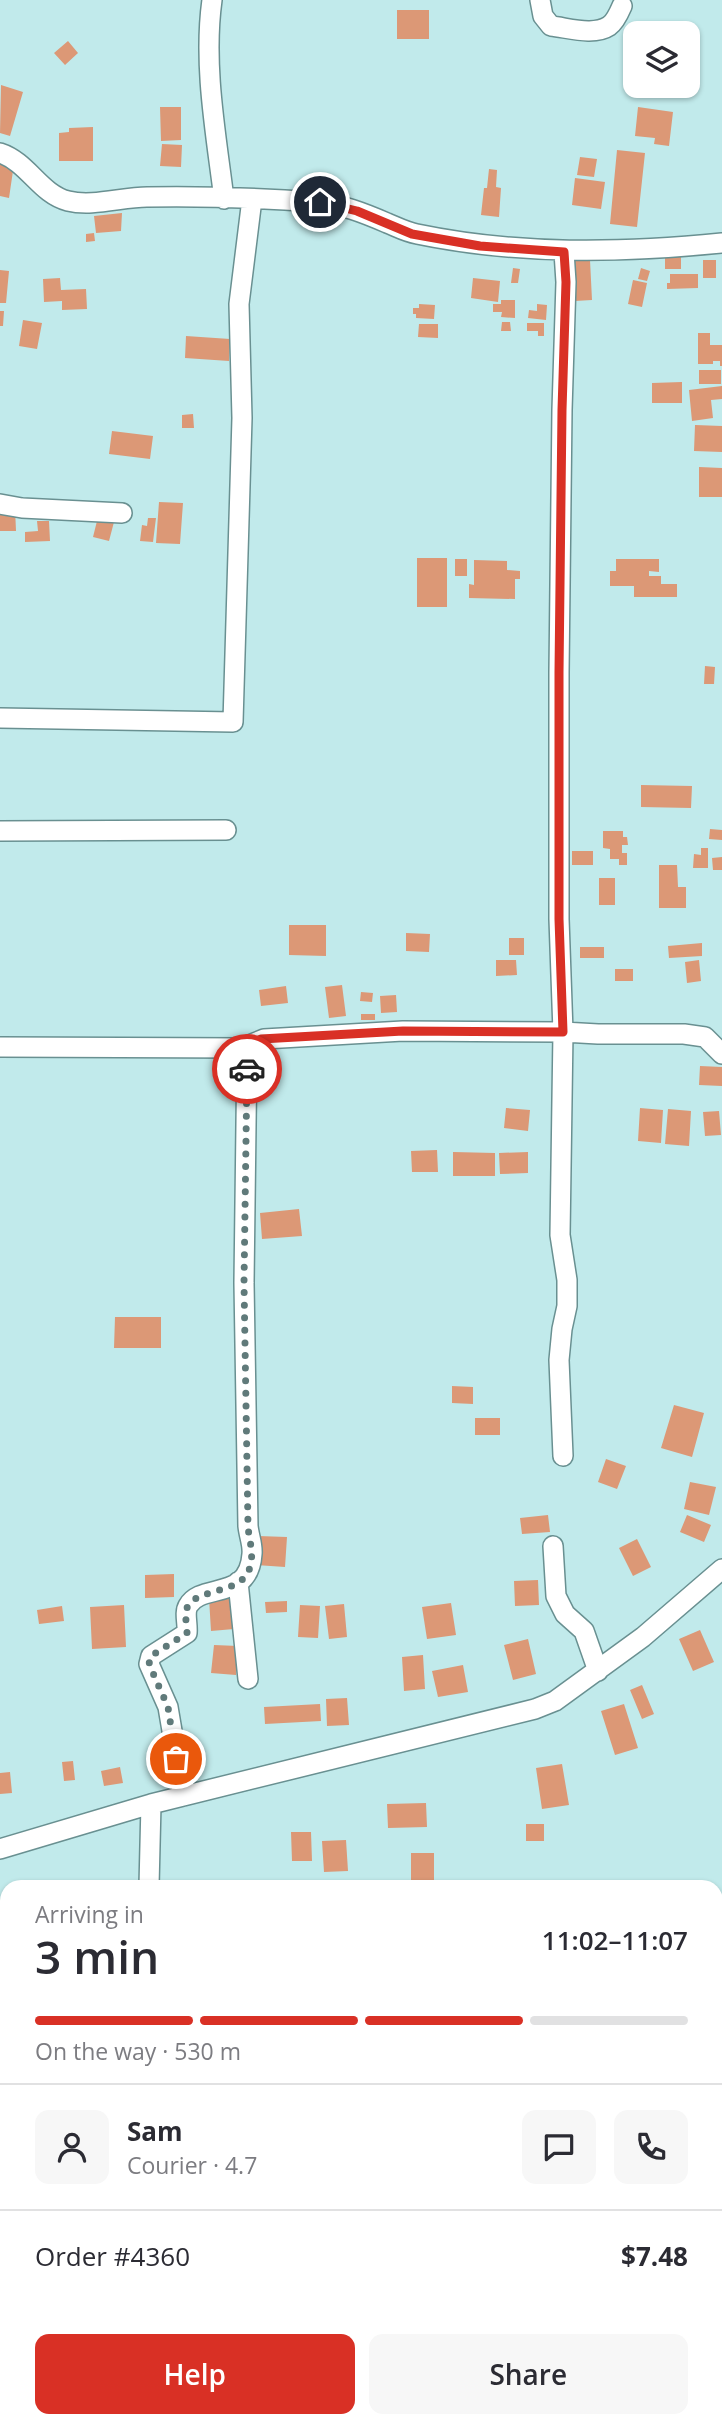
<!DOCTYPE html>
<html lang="en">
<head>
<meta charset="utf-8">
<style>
  :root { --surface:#fff; --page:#f7f7f7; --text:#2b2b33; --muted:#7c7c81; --line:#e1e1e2; --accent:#d93025 }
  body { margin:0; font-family:"Open Sans",sans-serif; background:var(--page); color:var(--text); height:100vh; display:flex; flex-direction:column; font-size:26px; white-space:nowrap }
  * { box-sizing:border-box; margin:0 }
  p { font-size:23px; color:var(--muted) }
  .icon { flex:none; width:38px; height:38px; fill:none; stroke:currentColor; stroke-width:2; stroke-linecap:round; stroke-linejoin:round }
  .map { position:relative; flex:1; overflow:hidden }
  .details { position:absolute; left:0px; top:1880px; width:723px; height:548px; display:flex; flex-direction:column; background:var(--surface); border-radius:21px 21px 0 0; box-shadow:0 2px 5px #0004 }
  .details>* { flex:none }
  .fabs { position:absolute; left:623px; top:21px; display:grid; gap:14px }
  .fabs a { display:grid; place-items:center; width:77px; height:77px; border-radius:14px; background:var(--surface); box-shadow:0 2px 5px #0004; font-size:35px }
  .pin { position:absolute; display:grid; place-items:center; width:60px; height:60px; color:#fff; margin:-30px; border:4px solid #fff; border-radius:50%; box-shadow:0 2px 7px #0007 }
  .courier { position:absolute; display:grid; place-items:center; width:70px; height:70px; margin:-35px; border:5px solid #d93025; border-radius:50%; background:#fff; color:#222; box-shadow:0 2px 9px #0007 }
  .head em { font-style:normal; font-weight:600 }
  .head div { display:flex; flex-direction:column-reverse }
  .head { display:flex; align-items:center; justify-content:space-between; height:119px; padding:0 35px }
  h1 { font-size:46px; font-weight:600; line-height:52px }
  .bar { display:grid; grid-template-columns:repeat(4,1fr); gap:10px 7px; align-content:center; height:84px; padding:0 35px }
  .bar i { height:9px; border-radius:5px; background:var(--line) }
  .bar .current { background:var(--accent) }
  .bar p { grid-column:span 4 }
  .line { display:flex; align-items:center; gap:18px; padding:0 35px; border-top:2px solid var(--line) }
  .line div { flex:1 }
  .round { display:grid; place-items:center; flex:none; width:74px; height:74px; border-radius:14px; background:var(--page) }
  .cta { display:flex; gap:14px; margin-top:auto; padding:14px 35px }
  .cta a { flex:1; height:80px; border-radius:14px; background:var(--accent); color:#fff; font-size:28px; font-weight:600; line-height:80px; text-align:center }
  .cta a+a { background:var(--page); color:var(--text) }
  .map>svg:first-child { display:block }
  .water { fill:#4ab2b5 }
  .building { fill:#dc9876 }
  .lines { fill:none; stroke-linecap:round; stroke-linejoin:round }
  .street-casing { stroke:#699091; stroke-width:22 }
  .street { stroke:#fff; stroke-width:19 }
  .done { stroke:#607a7a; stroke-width:7; stroke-dasharray:0 12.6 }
  .route { stroke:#d93025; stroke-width:9 }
</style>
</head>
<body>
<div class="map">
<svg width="722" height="2426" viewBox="0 0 722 2426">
  <rect width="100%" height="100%" fill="#c1eaeb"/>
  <path class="water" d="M 564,2420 L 647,2420 L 650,2422 L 649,2426 L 510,2426 Z"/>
  <path class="building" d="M 397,10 L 429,10 L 429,39 L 397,39 Z
    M 68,41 L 78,53 L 65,65 L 54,53 Z
    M 1,85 L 23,92 L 10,136 L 0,133 Z
    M 160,107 L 181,107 L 181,140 L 161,141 Z
    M 638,107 L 673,112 L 669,146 L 654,144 L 655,138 L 635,136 Z
    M 93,127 L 93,161 L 59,161 L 59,133 L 69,132 L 69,128 Z
    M 162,144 L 182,145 L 181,167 L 160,166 Z
    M 617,150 L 645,153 L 637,227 L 610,224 Z
    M 580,157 L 597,159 L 594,177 L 577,175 Z
    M 0,163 L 14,164 L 9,198 L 0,196 Z
    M 489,169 L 497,170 L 496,187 L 501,188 L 499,217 L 481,215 L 484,188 L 487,188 Z
    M 575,178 L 605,182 L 601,209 L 572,205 Z
    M 122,213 L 121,231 L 96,233 L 94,216 Z
    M 94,233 L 95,241 L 86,242 L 86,234 Z
    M 665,254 L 681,254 L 681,269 L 665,269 Z
    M 590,260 L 592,300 L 575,301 L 573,261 Z
    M 703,260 L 716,260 L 716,278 L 703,278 Z
    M 513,268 L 520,269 L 518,283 L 511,283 Z
    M 641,268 L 650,271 L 647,281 L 638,279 Z
    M 0,270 L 9,271 L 6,303 L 0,303 Z
    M 670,274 L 698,274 L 698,288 L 667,289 L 667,283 L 670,283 Z
    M 60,278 L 61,290 L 86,289 L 87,309 L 62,310 L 62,301 L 44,302 L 43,279 Z
    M 473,278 L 500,281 L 498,302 L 471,298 Z
    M 633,280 L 647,283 L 642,307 L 628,304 Z
    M 501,300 L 515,300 L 515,318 L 501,317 L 502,312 L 493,312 L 493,304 L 501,304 Z
    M 419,304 L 435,305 L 434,319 L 416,318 L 416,314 L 413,314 L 413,308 L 419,308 Z
    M 537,304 L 547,305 L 546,320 L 528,318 L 529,310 L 537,311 Z
    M 0,311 L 4,311 L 3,326 L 0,326 Z
    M 23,320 L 42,323 L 37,349 L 19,346 Z
    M 502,322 L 510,322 L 511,331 L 501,331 Z
    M 527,323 L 544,323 L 544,336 L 538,336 L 538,331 L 527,331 Z
    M 419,324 L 438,324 L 438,338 L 418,337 Z
    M 698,333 L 710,333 L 710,345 L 722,345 L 722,366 L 720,366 L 720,361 L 713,361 L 713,364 L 698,364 Z
    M 186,336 L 230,339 L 229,361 L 185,358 Z
    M 699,370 L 721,370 L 721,384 L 699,384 Z
    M 682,382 L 682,403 L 652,403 L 652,383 Z
    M 722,386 L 722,399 L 711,400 L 713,418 L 692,421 L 689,390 Z
    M 193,414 L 194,428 L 182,428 L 182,415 Z
    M 695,425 L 722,426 L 722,452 L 694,451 Z
    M 112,431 L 153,436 L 150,459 L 109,454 Z
    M 699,467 L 722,468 L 722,497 L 699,497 Z
    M 159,502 L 183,503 L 180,544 L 156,543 Z
    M 15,508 L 16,531 L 0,531 L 0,509 Z
    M 98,517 L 114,522 L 109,541 L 93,537 Z
    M 148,518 L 156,518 L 153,542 L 140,541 L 142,525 L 147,526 Z
    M 37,521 L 49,521 L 50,541 L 25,542 L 25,532 L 38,531 Z
    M 417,558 L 447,558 L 447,607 L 417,607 Z
    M 455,559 L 467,559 L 467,576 L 455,576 Z
    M 616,559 L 659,559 L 659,572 L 649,571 L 649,576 L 661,576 L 661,584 L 677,584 L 677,597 L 634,597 L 634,586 L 610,586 L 610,571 L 616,571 Z
    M 474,560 L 507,561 L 507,570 L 520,571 L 520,579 L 515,579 L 515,599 L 469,598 L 469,584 L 474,585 Z
    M 705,666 L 715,667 L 714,684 L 704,684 Z
    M 641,785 L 692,786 L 691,808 L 641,807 Z
    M 710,829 L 722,830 L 722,840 L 709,839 Z
    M 603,831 L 623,831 L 623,837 L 627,837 L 628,845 L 622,845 L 622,853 L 627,853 L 627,865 L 619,865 L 619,859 L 610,859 L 610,849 L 603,848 Z
    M 701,848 L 708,848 L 708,868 L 693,868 L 694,854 L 701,855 Z
    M 572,851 L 593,851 L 593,865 L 572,865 Z
    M 722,857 L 722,870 L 713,870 L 712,858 Z
    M 659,865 L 677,865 L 678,887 L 686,887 L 686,908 L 659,908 Z
    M 599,878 L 615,878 L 615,905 L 599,905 Z
    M 289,925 L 326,925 L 326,956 L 289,955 Z
    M 406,933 L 430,934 L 429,952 L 406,951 Z
    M 509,938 L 524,938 L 524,955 L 509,955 Z
    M 702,943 L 702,956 L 669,958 L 668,946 Z
    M 580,947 L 604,947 L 604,958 L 580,958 Z
    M 496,960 L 516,960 L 517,975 L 496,976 Z
    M 699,960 L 701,981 L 687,983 L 685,962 Z
    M 615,969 L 633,969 L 633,981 L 615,981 Z
    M 342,985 L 346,1016 L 329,1018 L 325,987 Z
    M 286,986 L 288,1003 L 261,1006 L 259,990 Z
    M 361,992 L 373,993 L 372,1002 L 360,1001 Z
    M 396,995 L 397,1012 L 381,1013 L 380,996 Z
    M 361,1014 L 375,1014 L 375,1020 L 361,1020 Z
    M 700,1066 L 722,1067 L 722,1086 L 699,1085 Z
    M 506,1108 L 530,1110 L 528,1131 L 504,1128 Z
    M 640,1108 L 663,1110 L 661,1143 L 638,1141 Z
    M 668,1109 L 691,1111 L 689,1146 L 665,1144 Z
    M 719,1111 L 721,1135 L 705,1136 L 703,1112 Z
    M 437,1150 L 438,1172 L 412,1172 L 411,1151 Z
    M 453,1152 L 495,1153 L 495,1176 L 453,1176 Z
    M 528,1152 L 528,1173 L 500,1174 L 499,1153 Z
    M 299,1209 L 302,1236 L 262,1239 L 260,1213 Z
    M 115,1317 L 161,1317 L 161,1348 L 114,1348 Z
    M 452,1386 L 473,1387 L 473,1404 L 452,1403 Z
    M 674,1405 L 704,1413 L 692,1457 L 661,1448 Z
    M 475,1418 L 500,1418 L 500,1435 L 475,1435 Z
    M 606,1459 L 626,1466 L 617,1489 L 598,1482 Z
    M 690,1482 L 716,1487 L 709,1515 L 684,1509 Z
    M 548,1515 L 550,1532 L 522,1534 L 520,1518 Z
    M 687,1515 L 711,1525 L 704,1542 L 680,1532 Z
    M 258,1536 L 287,1537 L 285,1567 L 256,1565 Z
    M 637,1539 L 651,1567 L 633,1576 L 619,1548 Z
    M 174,1574 L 174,1597 L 145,1598 L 145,1575 Z
    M 538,1580 L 539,1605 L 515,1606 L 514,1581 Z
    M 232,1596 L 234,1629 L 211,1631 L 209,1598 Z
    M 287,1601 L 287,1612 L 266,1613 L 265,1602 Z
    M 451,1603 L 456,1635 L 427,1639 L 422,1607 Z
    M 344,1604 L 347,1637 L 329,1639 L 325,1606 Z
    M 124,1605 L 126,1647 L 92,1649 L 90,1607 Z
    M 300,1605 L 320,1606 L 318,1638 L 298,1637 Z
    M 62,1606 L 64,1621 L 39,1624 L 37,1610 Z
    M 700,1630 L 714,1662 L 693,1671 L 679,1639 Z
    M 528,1639 L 536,1674 L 513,1680 L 504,1645 Z
    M 214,1645 L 238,1646 L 236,1675 L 211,1673 Z
    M 423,1655 L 425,1689 L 404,1691 L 402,1657 Z
    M 463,1665 L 468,1692 L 438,1697 L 432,1671 Z
    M 642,1685 L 654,1714 L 642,1719 L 630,1690 Z
    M 347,1698 L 349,1725 L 327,1726 L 326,1699 Z
    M 320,1704 L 321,1721 L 265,1724 L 264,1707 Z
    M 624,1704 L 638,1748 L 615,1755 L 601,1711 Z
    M 73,1761 L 75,1780 L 64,1781 L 62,1762 Z
    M 562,1764 L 569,1805 L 542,1809 L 536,1768 Z
    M 120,1767 L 123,1783 L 104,1786 L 101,1771 Z
    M 10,1772 L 12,1793 L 0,1794 L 0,1773 Z
    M 426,1803 L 427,1827 L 388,1828 L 387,1804 Z
    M 526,1824 L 544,1824 L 544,1841 L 526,1841 Z
    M 291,1832 L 311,1832 L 312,1861 L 292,1861 Z
    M 346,1840 L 348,1871 L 324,1872 L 322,1841 Z
    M 411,1853 L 434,1853 L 434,1886 L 411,1886 Z
    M 193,2420 L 219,2420 L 220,2426 L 194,2426 Z"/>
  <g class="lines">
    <defs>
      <path id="street" d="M 212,0 C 203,65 216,134 224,199
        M 540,0 L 543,16 L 551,26 C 569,28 594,36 609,26 C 615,22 619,13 622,6
        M 0,153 C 28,162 40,194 68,201 C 93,207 122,197 147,197 C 203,196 261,198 316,202 C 341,204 364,213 387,223 C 397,227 406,232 417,234 C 518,255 620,253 722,243
        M 0,504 L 22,508 L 122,513
        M 0,718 L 233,722 L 242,418 L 239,304 L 252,199
        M 0,831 L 226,830
        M 0,1047 L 242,1048 L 264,1039 L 403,1031 L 563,1032 L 598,1034 L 684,1034 L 705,1037 L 722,1054
        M 563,1456 L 559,1360 L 562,1329 L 567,1306 L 567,1280 L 560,1235 L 563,1032 L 559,919 L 559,672 L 562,410 L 566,282 L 564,252
        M 553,1546 L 556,1596 L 565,1614 L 584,1631 L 598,1671
        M 238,1582 L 248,1679
        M 183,1796 L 168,1707 L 149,1664 L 151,1656 L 187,1633 C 188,1624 184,1613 188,1606 C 201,1582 249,1602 252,1554 C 253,1545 249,1536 248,1526 L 244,1283 L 247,1046
        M 0,1849 L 151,1804 L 535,1709 L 555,1701 L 643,1637 L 722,1569
        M 149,1886 L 151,1804
        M 172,2420 L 172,2426"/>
    </defs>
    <use href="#street" class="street-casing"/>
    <use href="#street" class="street"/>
  </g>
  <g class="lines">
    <path class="done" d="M 176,1759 L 168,1707 L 149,1664 L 151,1656 L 187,1633 C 187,1626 185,1618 186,1611 C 191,1587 239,1596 249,1570 C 255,1555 249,1541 248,1526 L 244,1283 L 247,1069"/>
    <path class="route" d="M 247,1069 L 247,1046 L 261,1039 L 403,1031 L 563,1032 L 559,919 L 559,672 L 562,410 L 566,282 L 564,252 L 480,246 L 412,234 L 357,211 L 320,202"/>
  </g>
</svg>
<div class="fabs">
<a><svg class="icon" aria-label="layers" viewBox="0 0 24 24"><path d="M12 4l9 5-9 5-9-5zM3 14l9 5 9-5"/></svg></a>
</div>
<div class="pin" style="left:176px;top:1759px;background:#ea580c"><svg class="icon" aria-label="bag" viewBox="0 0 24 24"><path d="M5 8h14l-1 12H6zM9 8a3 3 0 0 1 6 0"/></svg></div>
<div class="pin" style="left:320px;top:202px;background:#1f2937"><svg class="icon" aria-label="home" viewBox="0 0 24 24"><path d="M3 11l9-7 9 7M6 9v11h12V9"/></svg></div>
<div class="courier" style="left:247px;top:1069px"><svg class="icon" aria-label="car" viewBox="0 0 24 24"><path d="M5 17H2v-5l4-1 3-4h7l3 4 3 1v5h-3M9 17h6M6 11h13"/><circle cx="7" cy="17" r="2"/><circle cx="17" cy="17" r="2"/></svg></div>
<section class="details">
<div class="head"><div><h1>3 min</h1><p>Arriving in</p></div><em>11:02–11:07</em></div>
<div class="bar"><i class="current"></i><i class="current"></i><i class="current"></i><i></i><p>On the way · 530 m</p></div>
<div class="line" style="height:126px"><a class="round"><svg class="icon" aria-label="person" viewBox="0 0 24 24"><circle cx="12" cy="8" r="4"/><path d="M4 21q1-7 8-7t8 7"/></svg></a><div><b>Sam</b><p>Courier · 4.7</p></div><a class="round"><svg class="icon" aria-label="chat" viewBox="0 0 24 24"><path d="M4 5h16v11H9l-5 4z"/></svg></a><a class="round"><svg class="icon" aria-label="phone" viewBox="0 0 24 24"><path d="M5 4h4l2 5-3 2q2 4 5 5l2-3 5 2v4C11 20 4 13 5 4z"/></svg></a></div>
<div class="line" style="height:91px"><div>Order #4360</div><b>$7.48</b></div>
<div class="cta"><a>Help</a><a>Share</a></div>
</section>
</div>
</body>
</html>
